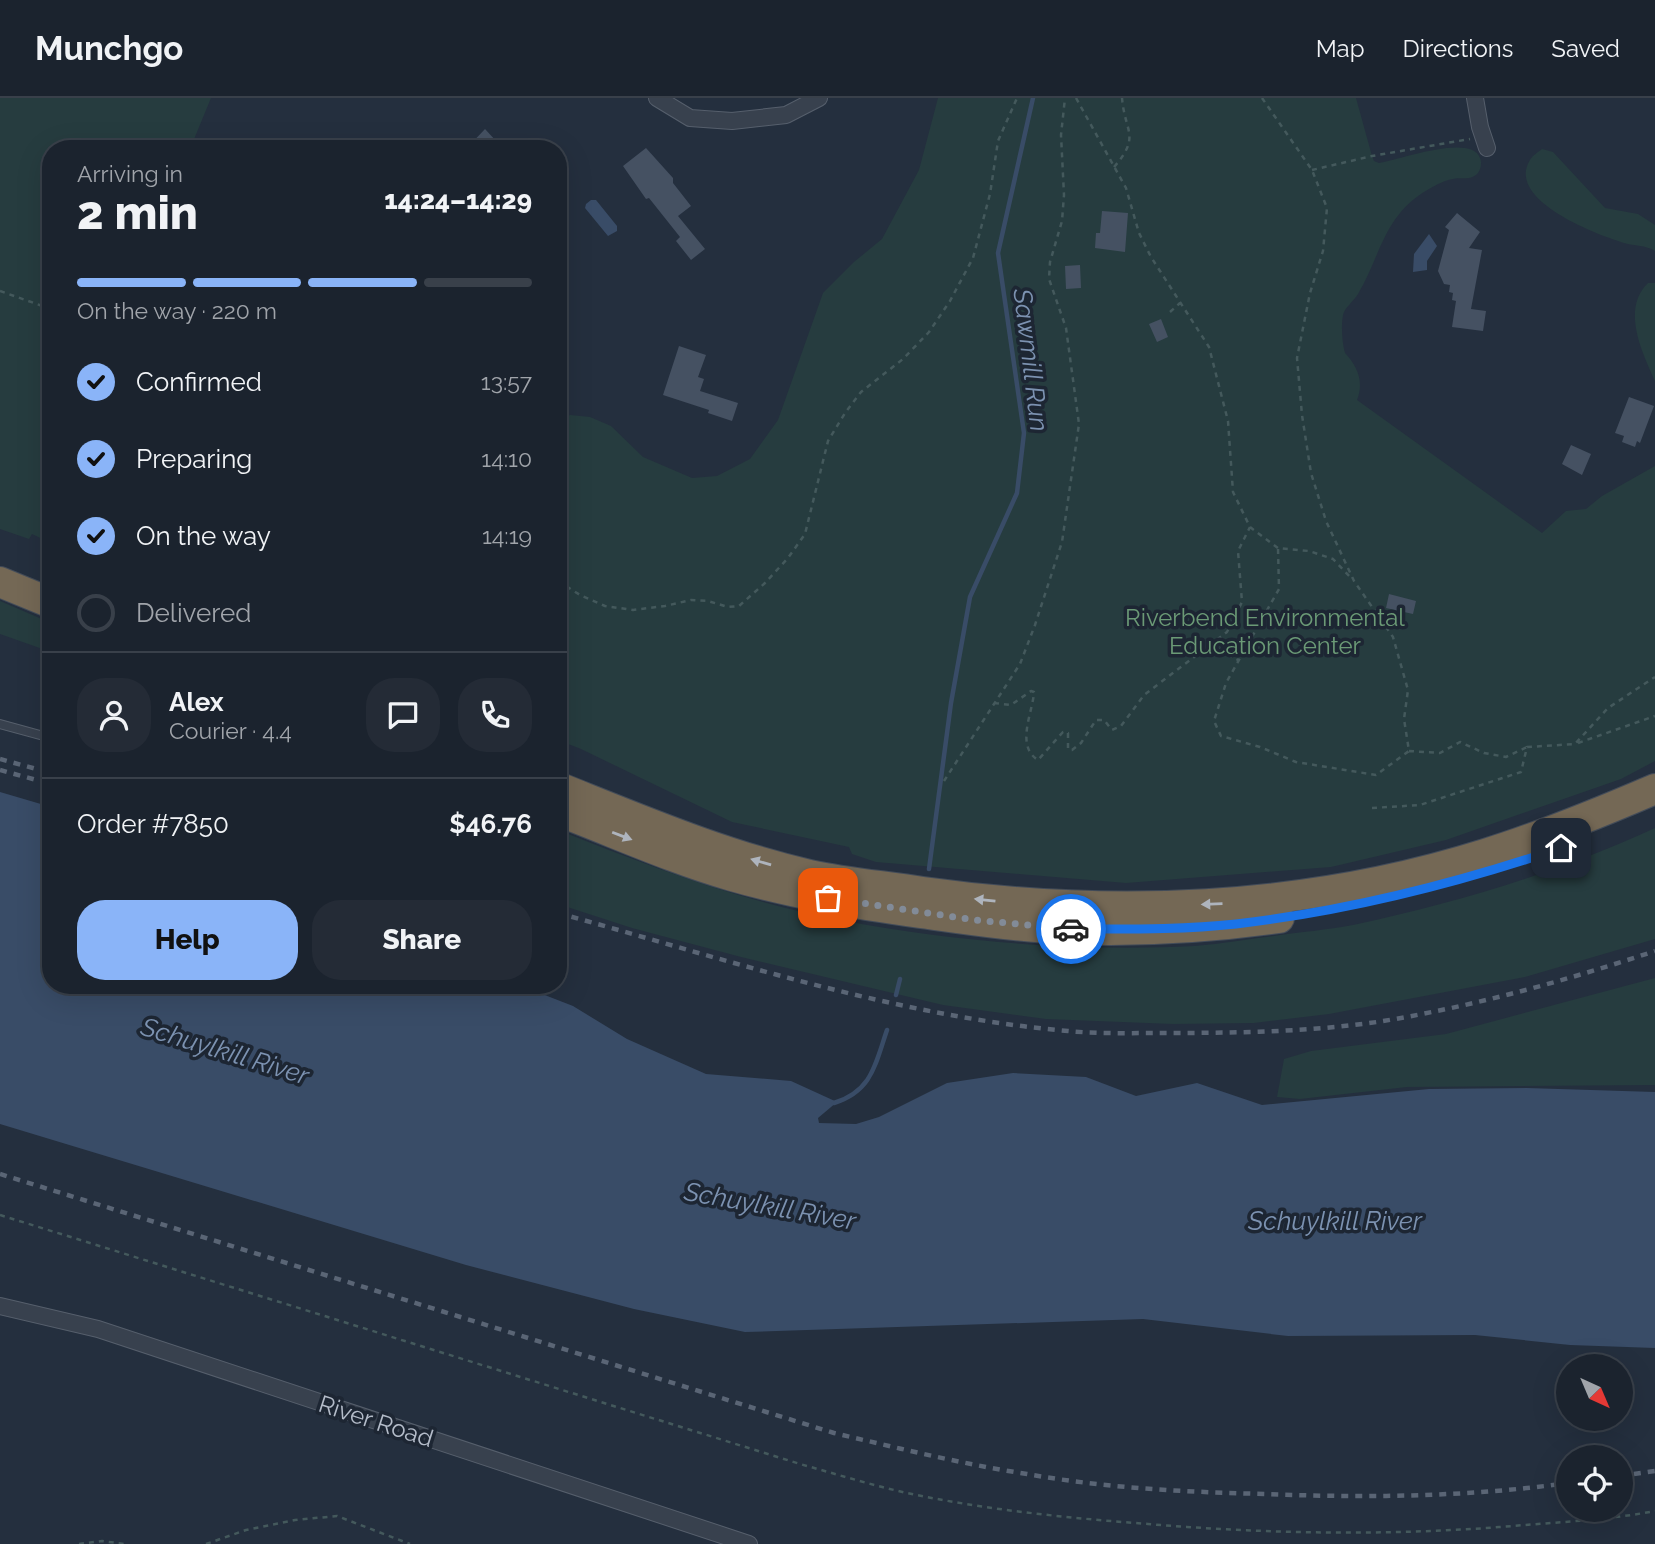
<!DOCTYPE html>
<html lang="en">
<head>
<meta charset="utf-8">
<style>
  :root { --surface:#1b232e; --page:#242b36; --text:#f1f3f6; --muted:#a0a4aa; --line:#39404a; --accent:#8ab4f8 }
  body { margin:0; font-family:Raleway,sans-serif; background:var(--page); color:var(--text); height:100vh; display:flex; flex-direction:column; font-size:26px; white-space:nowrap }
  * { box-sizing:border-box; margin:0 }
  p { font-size:23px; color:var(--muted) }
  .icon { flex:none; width:38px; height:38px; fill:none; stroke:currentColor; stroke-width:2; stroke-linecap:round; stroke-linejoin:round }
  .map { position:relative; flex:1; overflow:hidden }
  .sheet { position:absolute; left:42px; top:42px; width:525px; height:854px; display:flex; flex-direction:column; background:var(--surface); border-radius:28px; box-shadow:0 7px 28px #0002,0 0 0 2px var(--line) }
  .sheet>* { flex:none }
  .needle { width:46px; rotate:136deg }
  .tools { position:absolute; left:1556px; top:1256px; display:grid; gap:14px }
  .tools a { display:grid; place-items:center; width:77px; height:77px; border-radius:50%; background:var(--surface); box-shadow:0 7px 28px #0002,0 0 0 2px var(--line); font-size:35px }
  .pin { position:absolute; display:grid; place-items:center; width:60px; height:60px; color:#fff; margin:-30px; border-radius:14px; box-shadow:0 4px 10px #0006 }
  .courier { position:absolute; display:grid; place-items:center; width:70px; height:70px; margin:-35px; border:5px solid #1a73e8; border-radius:50%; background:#fff; color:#222; box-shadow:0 2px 9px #0007 }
  .headline em { font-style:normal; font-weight:800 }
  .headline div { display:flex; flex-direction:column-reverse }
  .headline { display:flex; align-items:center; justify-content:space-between; height:119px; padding:0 35px }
  h1 { font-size:46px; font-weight:800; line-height:52px }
  .bar { display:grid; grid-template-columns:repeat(4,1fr); gap:10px 7px; align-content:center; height:84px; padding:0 35px }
  .bar i { height:9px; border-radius:5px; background:var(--line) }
  .bar .active { background:var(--accent) }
  .bar p { grid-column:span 4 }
  .line { display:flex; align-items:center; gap:18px; padding:0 35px; border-top:2px solid var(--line) }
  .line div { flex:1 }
  .round { display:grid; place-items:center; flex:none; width:74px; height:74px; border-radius:28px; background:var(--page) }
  ol { padding:0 35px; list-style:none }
  li { display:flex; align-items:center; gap:21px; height:77px }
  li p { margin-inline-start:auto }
  li .icon { padding:7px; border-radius:50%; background:var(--accent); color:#111; stroke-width:4 }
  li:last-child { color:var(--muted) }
  li i { width:38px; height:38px; border:4px solid var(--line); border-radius:50% }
  .action { display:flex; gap:14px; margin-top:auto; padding:14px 35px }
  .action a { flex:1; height:80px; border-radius:28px; background:var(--accent); color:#111; font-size:28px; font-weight:800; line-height:80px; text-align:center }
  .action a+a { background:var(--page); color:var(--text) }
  header { display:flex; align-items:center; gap:42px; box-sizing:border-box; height:98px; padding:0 35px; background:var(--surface); border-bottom:2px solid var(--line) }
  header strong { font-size:33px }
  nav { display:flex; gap:38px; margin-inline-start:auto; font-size:24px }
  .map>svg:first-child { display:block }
  .green { fill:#263c3f }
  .water { fill:#394c67 }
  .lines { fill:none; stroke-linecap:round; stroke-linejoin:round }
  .stream { stroke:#394c67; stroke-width:4.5 }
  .building { fill:#455162 }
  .lane-casing { stroke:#565f6c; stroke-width:10 }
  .street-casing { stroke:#565f6c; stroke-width:18 }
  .highway-casing { stroke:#434c59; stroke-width:32 }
  .path { stroke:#44595c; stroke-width:2.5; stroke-dasharray:5 5; stroke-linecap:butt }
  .lane { stroke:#38414e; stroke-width:8 }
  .street { stroke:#38414e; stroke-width:16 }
  .highway { stroke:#746855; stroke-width:30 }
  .rail { stroke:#5a6575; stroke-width:4.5; stroke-dasharray:7 7; stroke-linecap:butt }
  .oneway { fill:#aeb4bd }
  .done { stroke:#828b98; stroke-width:7; stroke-dasharray:0 12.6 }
  .route { stroke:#1a73e8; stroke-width:9 }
  .labels { text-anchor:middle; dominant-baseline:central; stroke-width:7; stroke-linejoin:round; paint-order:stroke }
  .park-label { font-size:24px; fill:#6b9a76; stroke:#1d2633 }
  .street-label { font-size:24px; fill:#b4bcc9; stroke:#1d2633 }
  .water-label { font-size:26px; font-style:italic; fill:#7c92b1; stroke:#1d2633 }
</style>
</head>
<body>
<header>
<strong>Munchgo</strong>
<nav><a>Map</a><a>Directions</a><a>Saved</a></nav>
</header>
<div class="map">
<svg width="1655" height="1446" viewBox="0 0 1655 1446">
  <rect width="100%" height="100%" fill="#242f3e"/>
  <path class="green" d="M 0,0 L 211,0 L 190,51 L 51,51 L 51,445 L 32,436 L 29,441 L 0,431 Z
    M 938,0 L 1356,0 L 1372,58 L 1374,63 L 1379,65 C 1399,62 1471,35 1480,60 C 1482,64 1481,71 1478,75 C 1471,83 1462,79 1453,81 C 1445,82 1436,87 1429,91 C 1384,116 1381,157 1358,196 C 1354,203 1345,209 1343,217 C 1341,228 1342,244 1345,255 C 1358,269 1364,284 1357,302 L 1542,435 L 1566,413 L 1586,411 L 1602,398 L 1655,368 L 1655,663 L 1621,681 L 1446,742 L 1331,769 L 1126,785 L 876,764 L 852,756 L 849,749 L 732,724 L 581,651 L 558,642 L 558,478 C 567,467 567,451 558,439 L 558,323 L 570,317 L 590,319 L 611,328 L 643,359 L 692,380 L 717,378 L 750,361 L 778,322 L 823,195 L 854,164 L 882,141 L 919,72 Z
    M 1542,51 L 1553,54 L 1605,110 L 1638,116 L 1655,127 L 1655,153 C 1646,147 1634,148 1624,145 C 1597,137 1505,102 1530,62 C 1532,58 1538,54 1542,51 Z
    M 1648,185 L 1655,185 L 1655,283 C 1642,254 1621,211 1648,185 Z
    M 0,503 L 51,525 L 51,554 L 0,536 Z
    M 1655,730 L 1655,841 L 1525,879 L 1329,916 L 1254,925 L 1173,926 L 1046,921 L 943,907 L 741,859 L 632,830 L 558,806 L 558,732 C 651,769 746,805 845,823 C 956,844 1082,854 1195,848 C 1222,846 1248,841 1274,838 C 1300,834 1327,832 1353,827 C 1457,805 1559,774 1655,730 Z
    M 1655,880 L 1655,987 L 1407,989 L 1300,1001 L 1277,999 L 1284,961 L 1311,953 L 1446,936 Z"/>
  <path class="water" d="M 591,102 L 596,102 L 617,128 L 617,133 L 608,138 L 585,110 L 586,106 Z
    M 1429,136 L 1437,148 L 1427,163 L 1427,172 L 1413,174 L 1414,156 Z
    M 0,694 L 51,709 L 51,887 L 519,887 L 573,908 L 627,941 L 706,976 L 791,983 L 837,1004 L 818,1020 L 819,1025 L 856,1026 L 879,1019 L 947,985 L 1013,975 L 1086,979 L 1136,998 L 1197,985 L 1262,1007 L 1429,991 L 1527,990 L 1655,994 L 1655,1250 L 1570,1247 L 1475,1237 L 1288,1238 L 1143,1221 L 745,1234 L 634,1211 L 466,1167 L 0,1026 Z"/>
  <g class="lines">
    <path class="stream" d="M 929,771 L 951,605 L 970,499 L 1017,395 L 1024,335 L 998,155 L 1033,0
      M 896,897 L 900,881
      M 834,1005 C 872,993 875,967 887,932"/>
  </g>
  <path class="building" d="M 485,31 L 497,44 L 490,51 L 466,51 Z
    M 646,50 L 673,80 L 673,85 L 691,108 L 678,118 L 705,151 L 691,162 L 676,143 L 680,139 L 649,100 L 646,101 L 623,68 Z
    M 1102,113 L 1128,115 L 1125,154 L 1095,150 L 1096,135 L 1100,135 Z
    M 1457,115 L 1480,134 L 1469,150 L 1482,152 L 1471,211 L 1486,213 L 1483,233 L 1452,229 L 1456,203 L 1452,202 L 1453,195 L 1449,194 L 1450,187 L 1444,186 L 1438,173 L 1449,132 L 1445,129 Z
    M 1080,167 L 1081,190 L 1066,191 L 1065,168 Z
    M 1161,221 L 1168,239 L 1157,244 L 1149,226 Z
    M 679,248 L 706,257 L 698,279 L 704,281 L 700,293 L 738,305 L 732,323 L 708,315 L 709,312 L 663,297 Z
    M 1629,299 L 1654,308 L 1640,345 L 1637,343 L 1635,349 L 1622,344 L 1624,338 L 1615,335 Z
    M 1571,347 L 1591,356 L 1582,377 L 1562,366 Z
    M 1389,496 L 1416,503 L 1413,516 L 1386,510 Z"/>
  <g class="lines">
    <defs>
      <path id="lane" d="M 0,626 L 51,640"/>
      <path id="street" d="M 657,0 L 690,20 L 732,23 L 786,17 L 819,0
        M 1475,0 L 1480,29 L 1487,50
        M 0,1208 L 98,1231 L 749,1446"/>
      <path id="highway" d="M 0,484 L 51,505
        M 558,689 C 641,722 723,757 810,777 C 847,785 885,788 923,794 C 1110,820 1304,813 1485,756 C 1543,738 1599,715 1655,691
        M 558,713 C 616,735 673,761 732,778 C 794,796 856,806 920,815 C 967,821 1015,829 1062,831 C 1135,834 1208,830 1279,820"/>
    </defs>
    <use href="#lane" class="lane-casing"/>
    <use href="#street" class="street-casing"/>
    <use href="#highway" class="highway-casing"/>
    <path class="path" d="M 1076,0 L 1126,90 L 1139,135 L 1151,159 L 1209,249 L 1228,323 L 1233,394 L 1250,429 L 1278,450 L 1309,453 L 1333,461 L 1351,480
      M 1262,0 L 1312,72 L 1327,110 L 1323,153 L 1310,195 L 1297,260 L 1302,317 L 1311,375 L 1326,423 L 1354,483 L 1393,539 L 1408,592 L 1404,621 L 1409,653 L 1376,677 L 1296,664 L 1260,649 L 1221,638 L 1214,623 L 1226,585 L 1279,491 L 1278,450
      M 1114,69 C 1141,38 1125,35 1122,0
      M 1312,72 L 1372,58 L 1470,41
      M 0,193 L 51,211
      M 1170,214 L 1180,205
      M 558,483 L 580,497 L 605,508 L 633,512 L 665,508 L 691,502 L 708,503 L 728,509 L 739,508 L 765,485 L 788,460 L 805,436 L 828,343 L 845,315 L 861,294 L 903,261 L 929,234 L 950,203 L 973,160 L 990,96 L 998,43 L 1017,0
      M 1210,547 L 1238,562
      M 994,605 L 1011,607 L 1031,593 L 1034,594 C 1033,614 1015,648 1038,662 L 1063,634 L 1068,635 L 1068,651 L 1072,652 L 1081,645 L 1096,622 L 1104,622 L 1112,632 L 1121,628 L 1144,597 L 1227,534 L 1242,504 L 1238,453 L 1250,429
      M 1578,645 L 1655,618
      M 1409,653 L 1440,655 L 1460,644 L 1484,655 L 1506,659 L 1527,649
      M 944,683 L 1020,566 L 1035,527 L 1062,444 L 1079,326 L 1066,230 L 1049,181 L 1050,164 L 1062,123 L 1064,97 L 1061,37 L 1065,0
      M 1372,710 L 1420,707 L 1521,674 L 1527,649 L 1575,646 L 1608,610 L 1655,579
      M 0,1117 L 800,1366 C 836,1376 871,1387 907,1395 C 987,1412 1068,1420 1148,1426 C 1270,1436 1392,1438 1513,1428 C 1560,1424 1608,1422 1655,1413
      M 79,1446 L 102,1443 L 124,1446
      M 206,1446 L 246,1432 L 295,1422 L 337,1418 L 410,1446"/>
    <use href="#lane" class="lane"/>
    <use href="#street" class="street"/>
    <use href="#highway" class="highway"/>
    <path class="rail" d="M 0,661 L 51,675
      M 0,672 L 51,686
      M 558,815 C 725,861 894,918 1068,933 C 1099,936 1132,935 1163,935 C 1234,935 1307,934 1377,924 C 1471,909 1565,883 1655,853
      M 0,1076 L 834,1335 C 898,1350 962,1366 1027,1376 C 1105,1390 1185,1394 1265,1396 C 1366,1400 1468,1399 1568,1385
      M 1620,1378 L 1655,1373"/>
  </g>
  <defs><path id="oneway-solid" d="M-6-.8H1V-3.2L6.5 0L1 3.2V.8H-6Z" transform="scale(1.75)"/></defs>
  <g class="oneway">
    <use href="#oneway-solid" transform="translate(622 738) rotate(21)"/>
    <use href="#oneway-solid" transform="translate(761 764) rotate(-164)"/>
    <use href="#oneway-solid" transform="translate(985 802) rotate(-174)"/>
    <use href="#oneway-solid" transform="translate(1212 806) rotate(178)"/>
  </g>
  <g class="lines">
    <path class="done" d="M 828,800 L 975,822 L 1071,831"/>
    <path class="route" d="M 1071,831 C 1126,831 1181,832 1236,826 C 1347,813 1455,786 1561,750"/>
  </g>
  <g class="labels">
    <g class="park-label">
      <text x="1265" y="519">Riverbend Environmental<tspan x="1265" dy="28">Education Center</tspan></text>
    </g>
    <g class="street-label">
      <text transform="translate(376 1323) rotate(18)">River Road</text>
    </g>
    <g class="water-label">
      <text transform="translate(1031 262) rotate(83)">Sawmill Run</text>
      <text transform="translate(225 953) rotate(17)">Schuylkill River</text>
      <text transform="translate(770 1108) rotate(10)">Schuylkill River</text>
      <text x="1335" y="1123">Schuylkill River</text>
    </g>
  </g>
</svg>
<div class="tools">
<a><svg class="needle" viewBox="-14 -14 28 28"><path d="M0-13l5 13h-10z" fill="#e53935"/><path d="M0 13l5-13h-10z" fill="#a0a4aa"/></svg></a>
<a><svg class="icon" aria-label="locate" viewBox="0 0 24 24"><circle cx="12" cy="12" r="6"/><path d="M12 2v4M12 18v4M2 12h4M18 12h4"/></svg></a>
</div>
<div class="pin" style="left:828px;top:800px;background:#ea580c"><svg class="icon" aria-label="bag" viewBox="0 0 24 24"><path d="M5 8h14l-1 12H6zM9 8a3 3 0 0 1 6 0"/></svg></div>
<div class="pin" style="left:1561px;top:750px;background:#1f2937"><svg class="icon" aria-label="home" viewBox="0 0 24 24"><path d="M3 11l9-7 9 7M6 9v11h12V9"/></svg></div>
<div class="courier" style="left:1071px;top:831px"><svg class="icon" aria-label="car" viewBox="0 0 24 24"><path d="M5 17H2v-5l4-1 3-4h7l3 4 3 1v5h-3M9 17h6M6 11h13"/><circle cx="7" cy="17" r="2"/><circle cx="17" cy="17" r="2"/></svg></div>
<section class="sheet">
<div class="headline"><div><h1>2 min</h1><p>Arriving in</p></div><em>14:24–14:29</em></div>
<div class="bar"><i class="active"></i><i class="active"></i><i class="active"></i><i></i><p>On the way · 220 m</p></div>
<ol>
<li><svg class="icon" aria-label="check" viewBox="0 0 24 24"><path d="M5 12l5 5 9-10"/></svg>Confirmed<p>13:57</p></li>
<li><svg class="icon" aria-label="check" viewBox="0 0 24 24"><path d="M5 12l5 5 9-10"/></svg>Preparing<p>14:10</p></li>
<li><svg class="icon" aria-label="check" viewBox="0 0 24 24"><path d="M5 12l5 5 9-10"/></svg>On the way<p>14:19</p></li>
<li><i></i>Delivered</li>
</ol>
<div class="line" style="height:126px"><a class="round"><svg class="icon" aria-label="person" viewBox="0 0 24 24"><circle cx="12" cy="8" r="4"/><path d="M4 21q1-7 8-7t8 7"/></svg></a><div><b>Alex</b><p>Courier · 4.4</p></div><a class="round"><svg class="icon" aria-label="chat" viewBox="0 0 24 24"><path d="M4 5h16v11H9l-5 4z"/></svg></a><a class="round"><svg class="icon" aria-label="phone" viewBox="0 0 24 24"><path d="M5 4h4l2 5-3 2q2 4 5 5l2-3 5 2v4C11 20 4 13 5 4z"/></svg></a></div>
<div class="line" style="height:91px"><div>Order #7850</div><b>$46.76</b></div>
<div class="action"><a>Help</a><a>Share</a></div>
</section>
</div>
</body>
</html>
